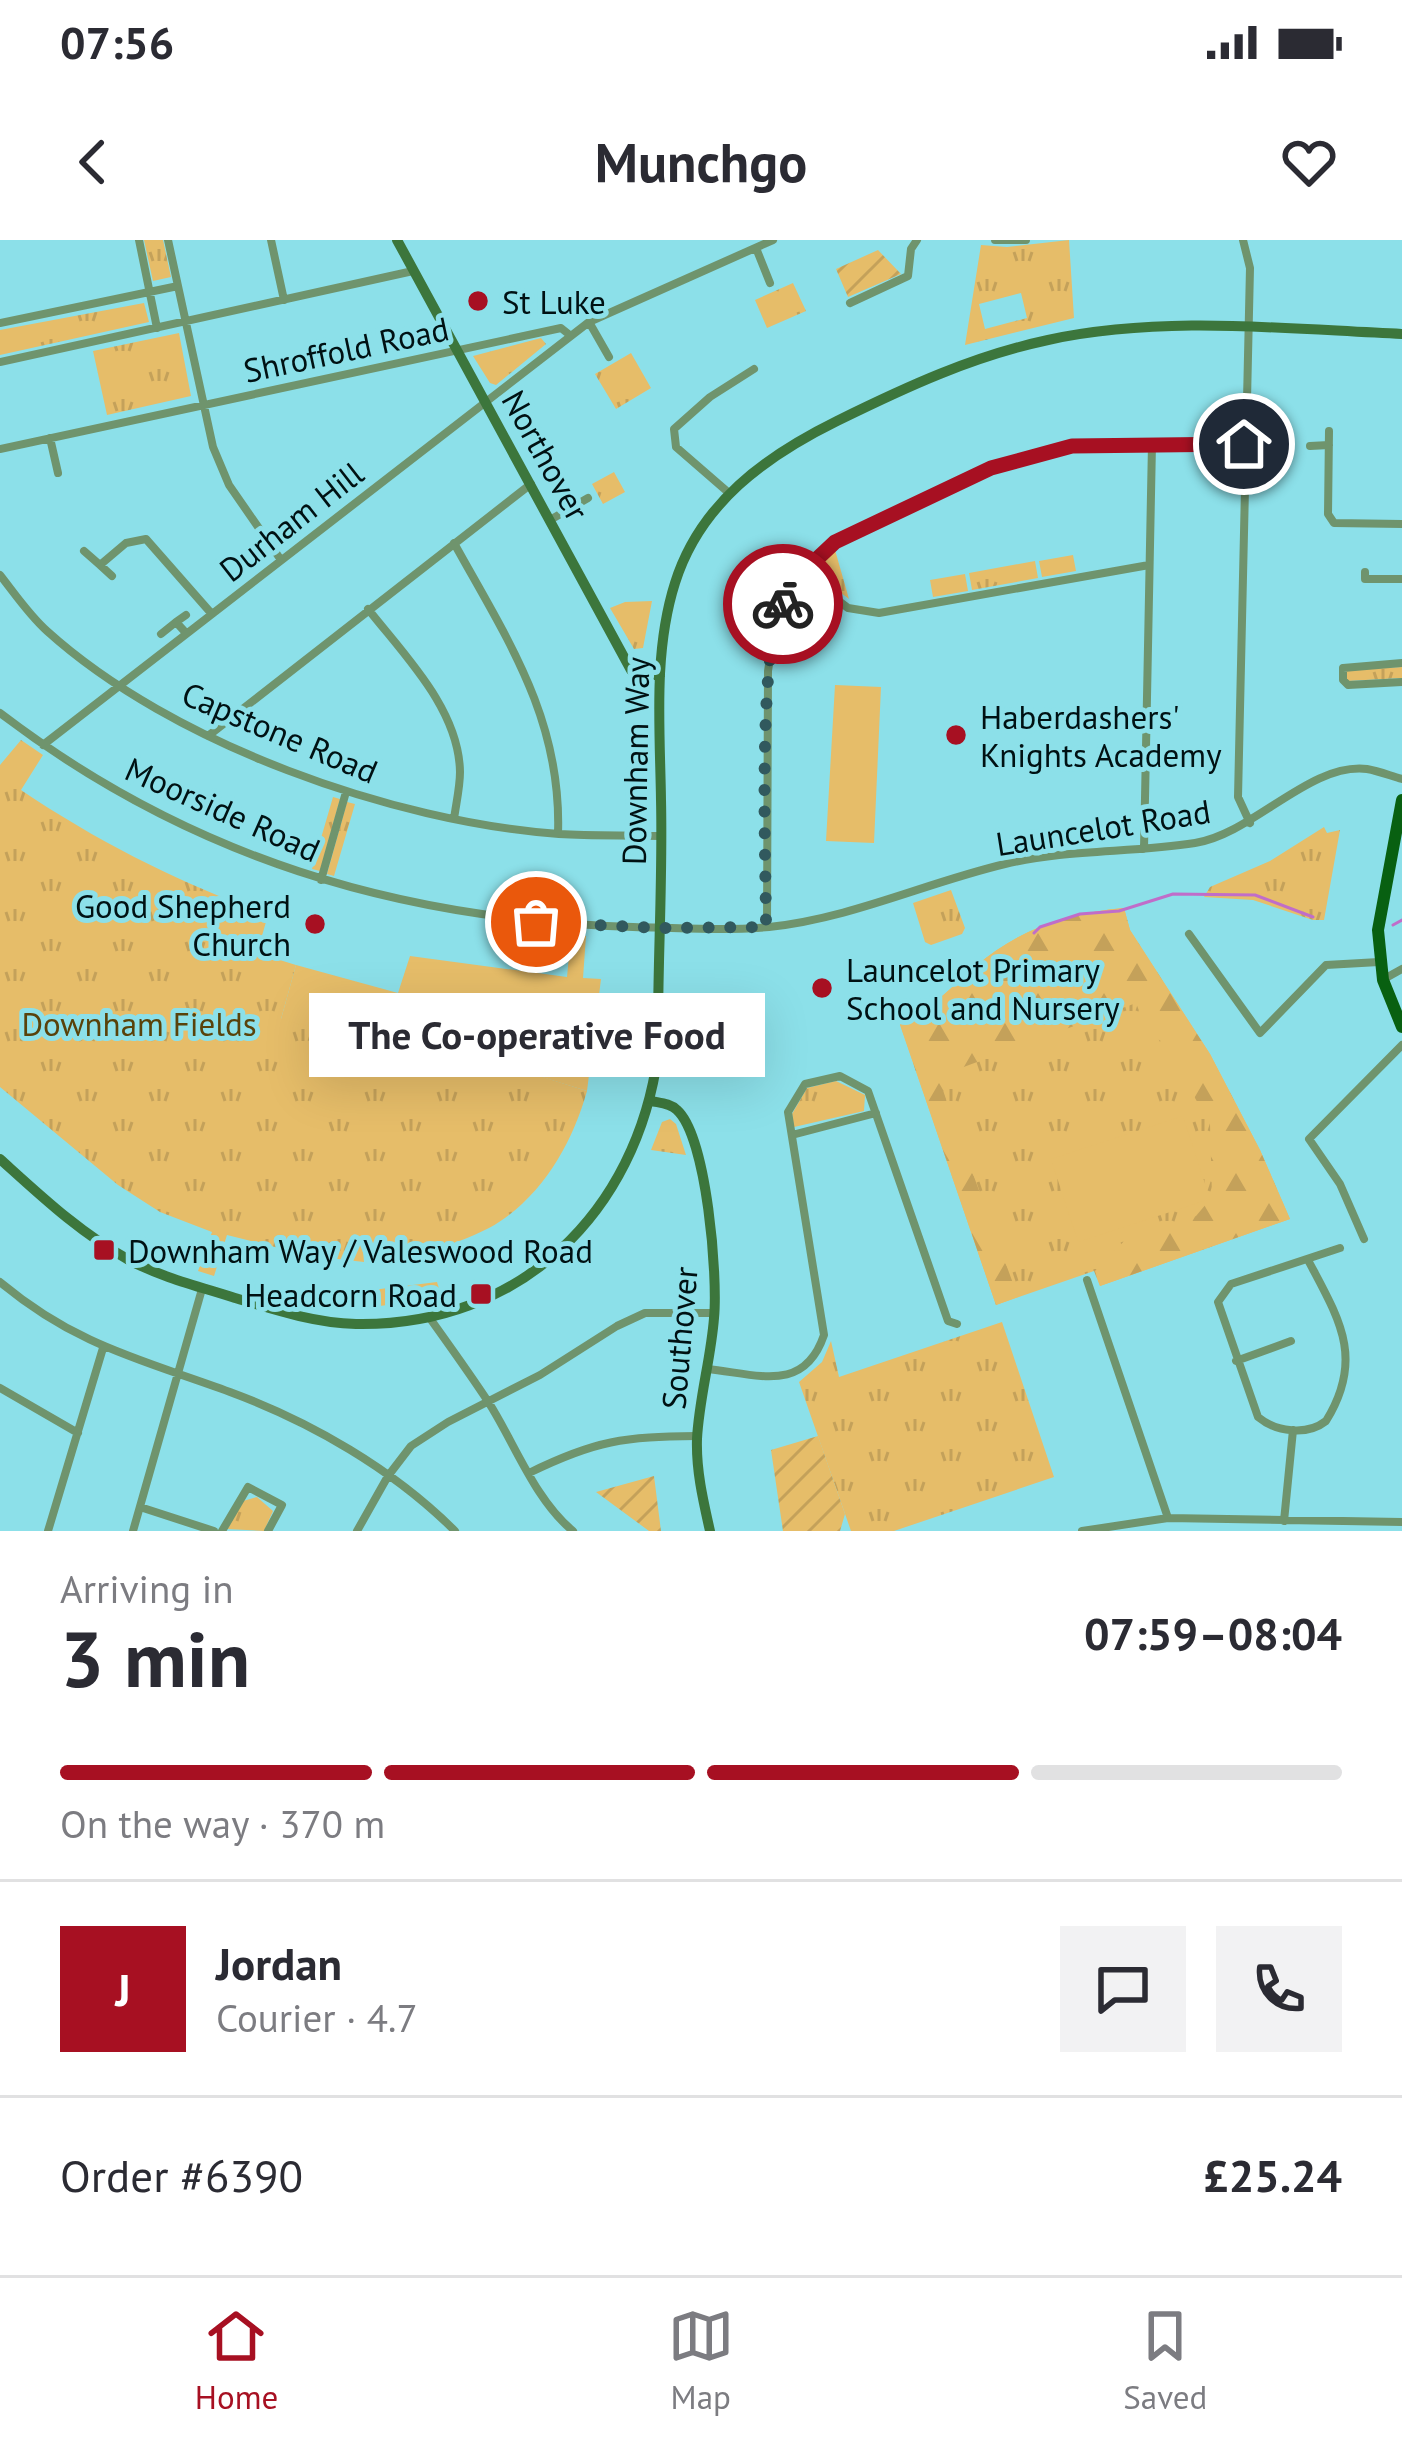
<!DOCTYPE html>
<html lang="en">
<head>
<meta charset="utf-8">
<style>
  :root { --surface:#fff; --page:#f2f2f3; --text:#2b2b33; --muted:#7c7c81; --line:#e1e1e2; --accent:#a71022 }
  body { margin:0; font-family:"PT Sans",sans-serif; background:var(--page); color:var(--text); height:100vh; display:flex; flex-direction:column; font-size:45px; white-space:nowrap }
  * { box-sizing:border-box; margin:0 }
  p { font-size:39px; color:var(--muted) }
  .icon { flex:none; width:66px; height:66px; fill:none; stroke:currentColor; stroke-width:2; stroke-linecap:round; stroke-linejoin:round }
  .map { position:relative; height:1291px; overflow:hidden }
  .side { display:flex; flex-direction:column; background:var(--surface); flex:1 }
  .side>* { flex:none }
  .pin { position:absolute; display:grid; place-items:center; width:102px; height:102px; color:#fff; margin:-51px; border:6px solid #fff; border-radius:50%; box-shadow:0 3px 12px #0007 }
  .courier { position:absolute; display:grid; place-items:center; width:120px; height:120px; margin:-60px; border:9px solid #a71022; border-radius:50%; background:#fff; color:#222; box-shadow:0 3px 15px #0007 }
  .bubble { position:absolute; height:84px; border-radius:0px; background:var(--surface); box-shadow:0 12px 48px #0002; font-size:39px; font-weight:700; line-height:84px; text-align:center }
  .head em { font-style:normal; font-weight:700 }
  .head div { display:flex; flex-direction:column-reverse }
  .head { display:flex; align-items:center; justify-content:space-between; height:204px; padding:0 60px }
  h1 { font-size:78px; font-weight:700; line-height:90px }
  .bar { display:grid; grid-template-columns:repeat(4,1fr); gap:18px 12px; align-content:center; height:144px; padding:0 60px }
  .bar i { height:15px; border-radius:9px; background:var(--line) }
  .bar .on { background:var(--accent) }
  .bar p { grid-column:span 4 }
  .line { display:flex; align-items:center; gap:30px; padding:0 60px; border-top:3px solid var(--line) }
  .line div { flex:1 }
  .round { display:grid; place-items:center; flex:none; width:126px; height:126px; border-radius:0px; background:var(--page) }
  .status { display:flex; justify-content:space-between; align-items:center; height:84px; padding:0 60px; background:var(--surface); direction:ltr }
  .status svg { height:33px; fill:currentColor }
  header { display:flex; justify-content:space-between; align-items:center; height:156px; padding:0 60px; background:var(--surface); font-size:54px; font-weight:700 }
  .tab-bar { display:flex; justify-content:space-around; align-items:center; height:168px; border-top:3px solid var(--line); background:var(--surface); font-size:33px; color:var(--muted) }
  .tab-bar a { display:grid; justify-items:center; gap:6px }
  .tab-bar .on { color:var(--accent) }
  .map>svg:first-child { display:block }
  .grass { fill:url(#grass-tufts); fill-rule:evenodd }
  .forest { fill:url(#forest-firs) }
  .garden { fill:url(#garden-furrows) }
  .pitch { fill:#e6bd69 }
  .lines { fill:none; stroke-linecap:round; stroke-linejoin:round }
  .stream { stroke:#c06dc9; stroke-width:3 }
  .street { stroke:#6f946d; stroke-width:8 }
  .secondary { stroke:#3c763c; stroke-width:10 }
  .primary { stroke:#086011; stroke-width:12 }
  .done { stroke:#31595e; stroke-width:12; stroke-dasharray:0 21.6 }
  .route { stroke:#a71022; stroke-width:15 }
  .poi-dot { fill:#a71022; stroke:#8ce0e9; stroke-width:4.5 }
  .labels { text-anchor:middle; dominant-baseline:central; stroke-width:10; stroke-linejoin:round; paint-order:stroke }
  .poi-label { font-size:33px; fill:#001113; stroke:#8ce0e9; text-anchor:start }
  .street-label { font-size:33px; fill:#001113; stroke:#8ce0e9 }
  .park-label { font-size:33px; fill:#59420a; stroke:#8ce0e9 }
</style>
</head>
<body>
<div class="status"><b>07:56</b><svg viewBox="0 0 49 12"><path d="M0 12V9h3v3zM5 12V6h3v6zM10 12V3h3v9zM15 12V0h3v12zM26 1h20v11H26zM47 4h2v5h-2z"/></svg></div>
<header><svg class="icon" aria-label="back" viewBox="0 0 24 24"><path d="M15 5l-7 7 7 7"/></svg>Munchgo<svg class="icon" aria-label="heart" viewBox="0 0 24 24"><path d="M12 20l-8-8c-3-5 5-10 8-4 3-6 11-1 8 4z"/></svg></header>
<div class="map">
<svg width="1402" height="1291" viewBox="0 0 1402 1291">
  <defs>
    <pattern id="grass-tufts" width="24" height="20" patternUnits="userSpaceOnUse" patternTransform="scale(3)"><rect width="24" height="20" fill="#e6bd69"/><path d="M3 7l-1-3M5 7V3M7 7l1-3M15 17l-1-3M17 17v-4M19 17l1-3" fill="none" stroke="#c4a15a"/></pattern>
    <pattern id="forest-firs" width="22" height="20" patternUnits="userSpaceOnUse" patternTransform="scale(3)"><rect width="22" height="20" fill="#e6bd69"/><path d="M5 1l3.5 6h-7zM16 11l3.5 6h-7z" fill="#c4a15a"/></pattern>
    <pattern id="garden-furrows" width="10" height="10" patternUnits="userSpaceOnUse" patternTransform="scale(3)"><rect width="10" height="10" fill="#e6bd69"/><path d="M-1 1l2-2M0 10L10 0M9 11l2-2" fill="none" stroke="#c4a15a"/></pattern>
  </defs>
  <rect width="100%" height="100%" fill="#8ce0e9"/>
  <path class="grass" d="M 144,0 L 163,0 L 171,37 L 153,41 Z
    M 1069,0 L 1074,78 L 965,105 L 981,5 L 1007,7 ZM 1021,53 L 1027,78 L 985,89 L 979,64 Z
    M 793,43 L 806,71 L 767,88 L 755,60 Z
    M 144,63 L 149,82 L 0,115 L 0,90 Z
    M 179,93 L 191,156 L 107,175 L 93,111 Z
    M 541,98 L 546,104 L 496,145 L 490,143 L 473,116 Z
    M 631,113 L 651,148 L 616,169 L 595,134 Z
    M 614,232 L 625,252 L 603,264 L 592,244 Z
    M 835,310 L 849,359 L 815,333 L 815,328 Z
    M 1073,315 L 1076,331 L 1042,337 L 1039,321 Z
    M 1035,321 L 1038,338 L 972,350 L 969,333 Z
    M 965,334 L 968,351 L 933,357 L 930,340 Z
    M 806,344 L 841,370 L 841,371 L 788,369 L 802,345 Z
    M 652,361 L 643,408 L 634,409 L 610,368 L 625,362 Z
    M 1402,427 L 1402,438 L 1347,441 L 1346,430 Z
    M 21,500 L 43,515 L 21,550 C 98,602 180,643 268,675 L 257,713 L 296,725 L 281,779 L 343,763 L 391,776 L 390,782 L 415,788 L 425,758 L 448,764 L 436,803 L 587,851 C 572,905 540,960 489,988 C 470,998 448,1005 427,1013 L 425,1003 L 397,1010 L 363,1011 L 364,1022 L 311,1016 L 227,995 L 214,1036 L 198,1031 L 212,992 L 160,972 L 118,945 L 0,847 L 0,525 Z
    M 333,557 L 340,559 L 320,631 L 312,629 Z
    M 347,562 L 355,564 L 334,636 L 327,634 Z
    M 1324,587 L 1327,593 L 1340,590 L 1324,680 L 1313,680 L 1253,660 L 1204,657 L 1210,647 L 1270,621 Z
    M 951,650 L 965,688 L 962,694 L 931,705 L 925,702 L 913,663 Z
    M 1124,668 L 1130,690 L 1210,814 L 1260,910 L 1290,979 L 1100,1046 L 1094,1031 L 996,1065 L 900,785 C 929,772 952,746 976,726 C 1019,689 1068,673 1124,668 Z
    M 836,841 L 865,855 L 864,871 L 794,887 L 792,874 L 807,848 Z
    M 670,879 L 676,884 L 686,915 L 651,910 L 662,882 Z
    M 437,1042 L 442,1058 L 364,1068 L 364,1051 Z
    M 1002,1082 L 1054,1237 L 894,1291 L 851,1291 L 799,1142 L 822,1122 L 831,1101 L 839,1137 Z
    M 257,1257 L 273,1271 L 264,1291 L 227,1289 L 243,1261 Z"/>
  <path class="forest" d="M 1124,668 L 1130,690 L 1210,814 L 1260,910 L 1290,979 L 1100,1046 L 1095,1031 L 1130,995 L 1196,976 L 1212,957 L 1210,884 L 1195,858 L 1184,818 L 1147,791 L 1136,763 L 961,828 L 943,852 L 1018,1057 L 996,1065 L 900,784 C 929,772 952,746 976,726 C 1019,689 1068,673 1124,668 Z"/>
  <path class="garden" d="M 878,10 L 901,34 L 848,57 L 836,29 Z
    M 818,1196 L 845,1274 L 840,1291 L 783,1291 L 771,1210 Z
    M 654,1236 L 661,1291 L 649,1291 L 596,1252 Z"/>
  <path class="pitch" d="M 835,445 L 881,447 L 874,603 L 826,601 Z
    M 571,695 L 586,696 L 583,738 L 601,739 L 587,851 L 436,804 L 447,765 L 425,758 L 416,788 L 390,783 L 391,776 L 343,763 L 334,794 L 281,779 L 296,725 L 398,753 L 410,716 L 567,737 Z
    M 1183,876 L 1210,959 L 1078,1002 L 1051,919 Z"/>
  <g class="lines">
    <path class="stream" d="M 1393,685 L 1402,680
      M 1034,693 L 1040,687 L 1080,674 L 1119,671 L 1173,654 L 1255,655 L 1313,677"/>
    <path class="street" d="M 139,0 L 157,88
      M 168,0 L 213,207 L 229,245 L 281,320
      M 271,0 L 284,60
      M 995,0 L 1026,0
      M 1243,0 L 1250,28 L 1238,557 L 1250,583
      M 756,8 L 770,43
      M 850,63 L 908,36 L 911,9 L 917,0
      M 589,82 L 609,117
      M 0,83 L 178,46
      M 0,122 L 413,31
      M 1329,191 L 1328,274 L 1334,283 L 1402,284
      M 50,198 L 58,233
      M 1310,206 L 1329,205
      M 0,209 L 561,88 L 571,96
      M 729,253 L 676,207 L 674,189 L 710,157 L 754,129
      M 550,280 L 588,258
      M 454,303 C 507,399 562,479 558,594
      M 84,311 L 100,325 L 126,303 L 146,299 L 211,373
      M 100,325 L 112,336
      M 1365,332 L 1365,339 L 1402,339
      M 802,333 L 848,368 L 879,373 L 1149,325
      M 0,335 C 15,354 29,375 47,391 C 172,504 393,582 559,594 C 592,596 626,595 660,596
      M 368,369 C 404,415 459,469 460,532 C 460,547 456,564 454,579
      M 186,393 L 176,382 L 186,375
      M 161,394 L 176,382
      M 1402,423 L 1343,428 L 1343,440 L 1348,445 L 1402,442
      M 0,473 C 189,617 397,680 633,687 C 678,688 725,691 769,687 C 852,678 925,643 1005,624 C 1067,609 1132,613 1195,603 C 1253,594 1310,522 1367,529 C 1379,531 1391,536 1402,539
      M 208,496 L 531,244
      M 43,505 L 589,82 L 773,0
      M 1144,609 L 1152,204
      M 321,640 L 346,552
      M 767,687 L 768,431 L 777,373 L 802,333 L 835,302 L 991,228 L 1072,205 L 1243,204
      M 1189,694 L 1260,793 L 1326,725 L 1379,722
      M 1384,739 L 1402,729
      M 792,895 L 876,873
      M 1364,999 L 1340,944 L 1309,899 L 1402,805
      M 1308,1020 C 1339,1079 1365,1118 1326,1181 C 1307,1196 1276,1192 1258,1177 L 1218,1062 L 1231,1044 L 1340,1008
      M 1087,1040 L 1168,1278
      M 0,1042 C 77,1106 140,1119 230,1152 C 311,1182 393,1229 455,1291
      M 429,1077 C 449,1105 470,1134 489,1163 C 515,1204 535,1260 573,1291
      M 1236,1121 L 1291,1101
      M 707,1129 C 757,1134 804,1154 824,1095 L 788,872 L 805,844 L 840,836 L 868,851 L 948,1081 L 957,1084
      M 0,1148 L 78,1193
      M 529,1233 C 596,1200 624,1197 697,1196
      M 140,1267 L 214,1291
      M 1284,1281 L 1293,1190
      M 48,1291 L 103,1108
      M 133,1291 L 202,1049
      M 222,1291 L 248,1247 L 282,1265 L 268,1291
      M 357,1291 L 388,1236 L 411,1206 L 448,1182 L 540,1135 L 617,1086 L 645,1073 L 715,1073
      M 1082,1291 L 1168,1278 L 1402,1282"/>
    <path class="secondary" d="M 397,0 L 631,430 L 660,436
      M 651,861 C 660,863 670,863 677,870 C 707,897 718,1037 714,1078 C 711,1118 699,1159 697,1199 C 696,1230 703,1260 710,1291
      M 0,919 C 41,956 80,993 129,1020 C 161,1037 197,1046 232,1057 C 272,1069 314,1083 356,1084 C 520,1087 637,972 658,814 C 657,730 663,644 661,560 C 660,489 653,412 675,343 C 700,263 766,216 837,181 C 906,147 973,116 1048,100 C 1164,75 1285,89 1402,94"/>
    <path class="primary" d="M 1402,560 L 1378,690 L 1383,740 L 1402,787"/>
  </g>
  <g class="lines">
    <path class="done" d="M 536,682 L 658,688 L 766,687 C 766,625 757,407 783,364"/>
    <path class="route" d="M 783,364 L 802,333 L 835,302 L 991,228 L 1072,206 L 1244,204"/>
  </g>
  <g class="poi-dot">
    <circle cx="478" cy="61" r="12"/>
    <circle cx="956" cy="495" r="12"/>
    <circle cx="315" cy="684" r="12"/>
    <circle cx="822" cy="748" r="12"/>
    <rect x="92" y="998" width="24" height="24" rx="6"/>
    <rect x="469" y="1042" width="24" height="24" rx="6"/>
  </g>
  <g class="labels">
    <g class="poi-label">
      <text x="502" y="61">St Luke</text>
      <text x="980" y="476">Haberdashers'<tspan x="980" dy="38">Knights Academy</tspan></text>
      <text x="291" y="665" text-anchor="end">Good Shepherd<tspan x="291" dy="38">Church</tspan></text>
      <text x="846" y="729">Launcelot Primary<tspan x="846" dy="38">School and Nursery</tspan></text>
      <text x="128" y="1010">Downham Way / Valeswood Road</text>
      <text x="457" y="1054" text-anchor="end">Headcorn Road</text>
    </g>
    <g class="street-label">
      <text transform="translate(346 109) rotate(-12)">Shroffold Road</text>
      <text transform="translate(546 215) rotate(61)">Northover</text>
      <text transform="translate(291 281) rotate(-38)">Durham Hill</text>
      <text transform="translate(280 492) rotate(23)">Capstone Road</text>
      <text transform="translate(635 521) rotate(-89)">Downham Way</text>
      <text transform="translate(223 569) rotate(24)">Moorside Road</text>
      <text transform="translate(1103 587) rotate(-9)">Launcelot Road</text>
      <text transform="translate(679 1098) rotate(-85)">Southover</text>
    </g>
    <g class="park-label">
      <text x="139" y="783">Downham Fields</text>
    </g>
  </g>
</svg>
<div class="pin" style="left:536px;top:682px;background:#ea580c"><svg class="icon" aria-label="bag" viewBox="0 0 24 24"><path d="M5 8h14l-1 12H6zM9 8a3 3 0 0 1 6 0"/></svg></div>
<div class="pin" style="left:1244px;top:204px;background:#1f2937"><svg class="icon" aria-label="home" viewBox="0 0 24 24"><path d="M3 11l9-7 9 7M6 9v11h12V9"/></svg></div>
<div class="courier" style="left:783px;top:364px"><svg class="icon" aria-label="bike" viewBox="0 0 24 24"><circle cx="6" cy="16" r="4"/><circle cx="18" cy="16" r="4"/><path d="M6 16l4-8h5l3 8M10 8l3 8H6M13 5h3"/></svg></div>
<div class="bubble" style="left:309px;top:753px;width:456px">The Co-operative Food</div>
</div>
<section class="side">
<div class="head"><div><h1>3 min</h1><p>Arriving in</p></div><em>07:59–08:04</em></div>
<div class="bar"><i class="on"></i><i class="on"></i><i class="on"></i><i></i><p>On the way · 370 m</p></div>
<div class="line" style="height:216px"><b class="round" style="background:var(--accent);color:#fff">J</b><div><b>Jordan</b><p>Courier · 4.7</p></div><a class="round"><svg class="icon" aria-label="chat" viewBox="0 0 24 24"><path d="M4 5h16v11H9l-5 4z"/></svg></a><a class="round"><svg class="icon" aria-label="phone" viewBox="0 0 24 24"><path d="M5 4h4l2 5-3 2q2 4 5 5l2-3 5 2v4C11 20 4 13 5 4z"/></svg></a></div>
<div class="line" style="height:156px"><div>Order #6390</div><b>£25.24</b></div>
</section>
<nav class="tab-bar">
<a class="on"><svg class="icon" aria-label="home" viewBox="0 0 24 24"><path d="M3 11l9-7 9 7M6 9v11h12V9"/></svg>Home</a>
<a><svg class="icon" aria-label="map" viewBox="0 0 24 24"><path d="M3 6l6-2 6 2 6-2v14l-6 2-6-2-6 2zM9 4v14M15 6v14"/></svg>Map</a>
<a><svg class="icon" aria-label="saved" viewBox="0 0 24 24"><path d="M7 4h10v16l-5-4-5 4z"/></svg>Saved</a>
</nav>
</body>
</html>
